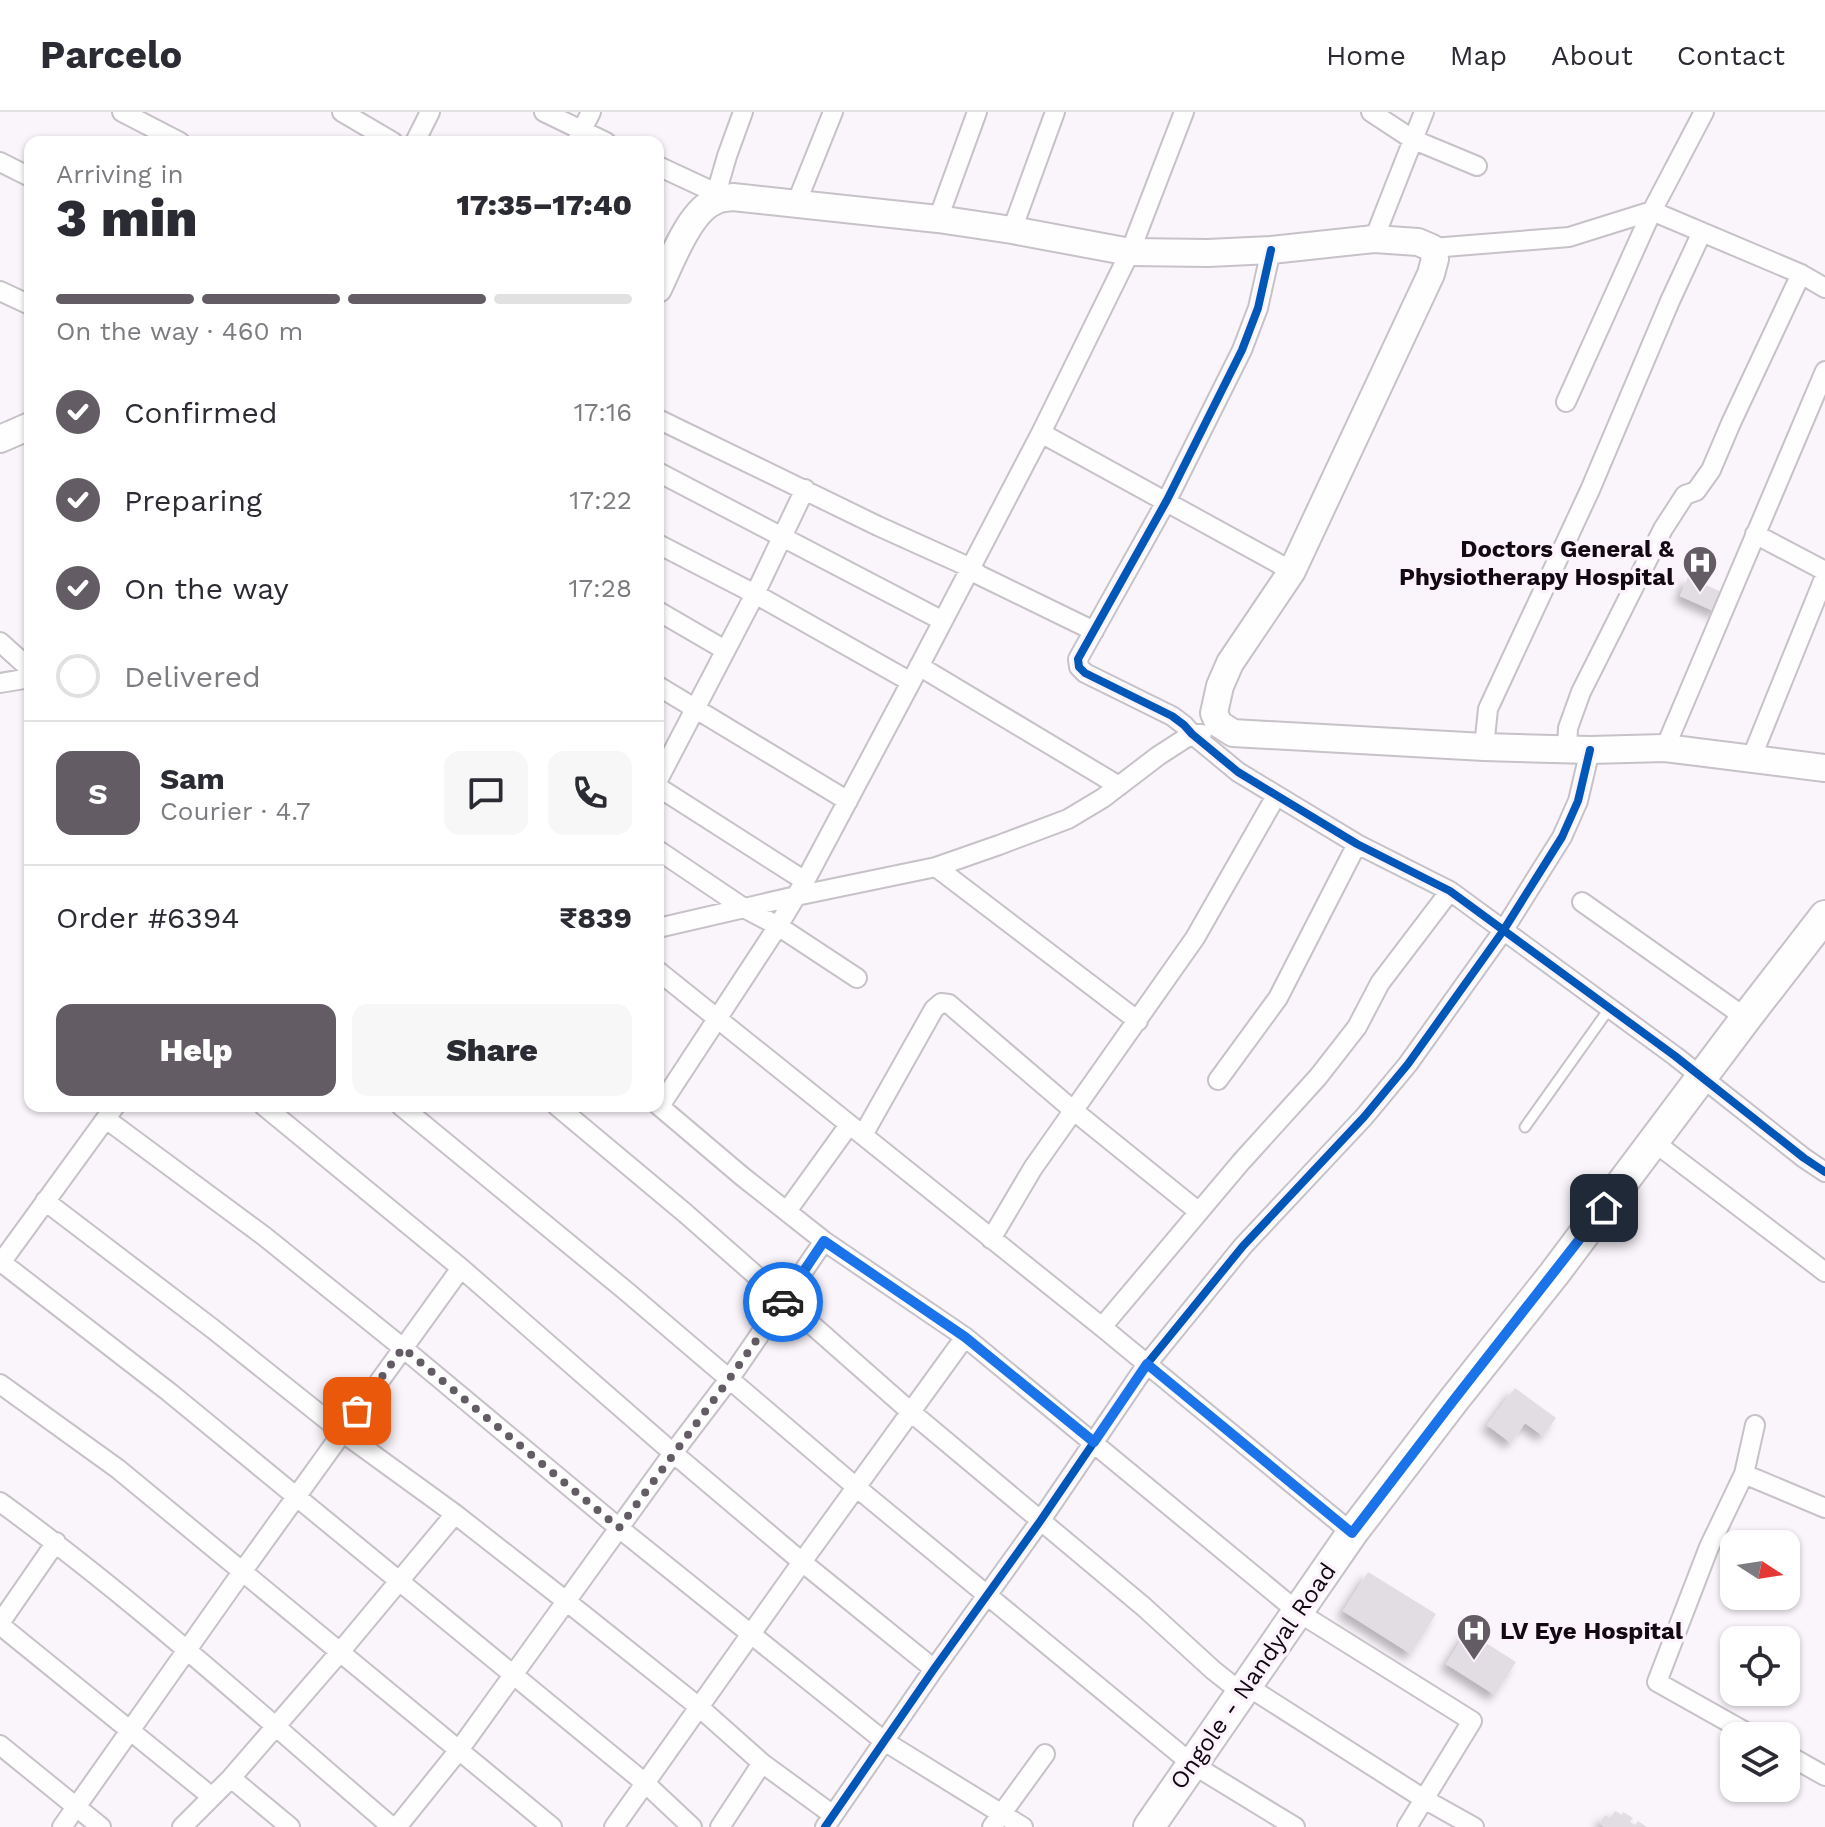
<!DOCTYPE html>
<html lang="en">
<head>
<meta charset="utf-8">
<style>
  :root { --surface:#fff; --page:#f7f7f7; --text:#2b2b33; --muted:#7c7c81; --line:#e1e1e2; --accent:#635c64 }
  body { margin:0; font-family:"Work Sans",sans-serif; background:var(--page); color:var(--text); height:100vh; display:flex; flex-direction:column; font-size:30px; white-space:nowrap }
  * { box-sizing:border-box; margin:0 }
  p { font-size:26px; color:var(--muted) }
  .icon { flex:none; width:44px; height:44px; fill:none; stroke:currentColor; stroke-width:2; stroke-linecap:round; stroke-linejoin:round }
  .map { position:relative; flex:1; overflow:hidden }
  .side { position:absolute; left:24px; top:24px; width:640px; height:976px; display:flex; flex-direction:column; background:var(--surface); border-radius:16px; box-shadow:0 2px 6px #0004 }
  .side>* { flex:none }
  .needle { width:52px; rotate:102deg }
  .buttons { position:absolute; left:1720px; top:1418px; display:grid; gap:16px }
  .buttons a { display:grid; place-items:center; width:80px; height:80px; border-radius:16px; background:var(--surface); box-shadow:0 2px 6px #0004; font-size:40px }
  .pin { position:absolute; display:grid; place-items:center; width:68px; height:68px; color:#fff; margin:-34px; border-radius:16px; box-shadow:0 4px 12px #0006 }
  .courier { position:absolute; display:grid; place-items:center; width:80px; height:80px; margin:-40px; border:6px solid #1a73e8; border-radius:50%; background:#fff; color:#222; box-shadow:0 2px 10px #0007 }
  .overview em { font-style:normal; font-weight:800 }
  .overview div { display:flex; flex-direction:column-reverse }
  .overview { display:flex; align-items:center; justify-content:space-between; height:136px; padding:0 32px }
  h1 { font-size:52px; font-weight:800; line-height:60px }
  .bar { display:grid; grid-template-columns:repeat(4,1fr); gap:12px 8px; align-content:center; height:96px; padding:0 32px }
  .bar i { height:10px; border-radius:6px; background:var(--line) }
  .bar .active { background:var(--accent) }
  .bar p { grid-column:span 4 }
  .line { display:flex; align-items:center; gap:20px; padding:0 32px; border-top:2px solid var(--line) }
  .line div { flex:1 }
  .round { display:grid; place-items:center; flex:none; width:84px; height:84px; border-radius:16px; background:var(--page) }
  ol { padding:0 32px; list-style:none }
  li { display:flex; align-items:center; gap:24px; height:88px }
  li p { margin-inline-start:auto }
  li .icon { padding:8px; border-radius:50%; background:var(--accent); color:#fff; stroke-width:4 }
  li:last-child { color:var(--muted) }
  li i { width:44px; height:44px; border:4px solid var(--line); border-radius:50% }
  .cta { display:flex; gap:16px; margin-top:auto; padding:16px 32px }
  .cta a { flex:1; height:92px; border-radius:16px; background:var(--accent); color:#fff; font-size:32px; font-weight:800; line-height:92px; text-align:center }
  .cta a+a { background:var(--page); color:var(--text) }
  header { display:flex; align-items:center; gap:48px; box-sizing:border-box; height:112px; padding:0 40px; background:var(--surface); border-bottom:2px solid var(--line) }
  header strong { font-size:38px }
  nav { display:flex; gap:44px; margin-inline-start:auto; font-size:28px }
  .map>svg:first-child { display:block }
  .building { fill:#e2dce3; filter:url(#shadow) }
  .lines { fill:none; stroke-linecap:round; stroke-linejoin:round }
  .service-casing { stroke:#c7c1c8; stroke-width:13 }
  .minor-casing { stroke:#c7c1c8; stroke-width:22 }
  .secondary-casing { stroke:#c7c1c8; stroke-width:30 }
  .primary-casing { stroke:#c7c1c8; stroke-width:34 }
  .service { stroke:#fefefe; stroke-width:9 }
  .minor { stroke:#fefefe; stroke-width:18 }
  .secondary { stroke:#fefefe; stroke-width:26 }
  .primary { stroke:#fefefe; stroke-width:30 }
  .cycleway-casing { stroke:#fcf3fd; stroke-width:13 }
  .cycleway { stroke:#0057b8; stroke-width:8 }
  .done { stroke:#635c64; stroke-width:8; stroke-dasharray:0 14.4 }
  .route { stroke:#1a73e8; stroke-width:10 }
  .labels { text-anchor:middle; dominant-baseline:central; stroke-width:7; stroke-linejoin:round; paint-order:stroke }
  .poi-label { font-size:24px; font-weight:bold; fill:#110a12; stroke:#fcf3fd; text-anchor:end }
  .street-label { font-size:24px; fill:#110a12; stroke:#fcf3fd }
</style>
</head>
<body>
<header>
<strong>Parcelo</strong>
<nav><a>Home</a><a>Map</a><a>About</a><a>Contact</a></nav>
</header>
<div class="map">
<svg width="1825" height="1715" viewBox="0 0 1825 1715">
  <defs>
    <filter id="shadow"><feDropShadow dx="-6" dy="6" stdDeviation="4" flood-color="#0004"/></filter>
  </defs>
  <rect width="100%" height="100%" fill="#faf5fb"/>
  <path class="building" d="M 1688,465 L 1726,482 L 1718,501 L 1680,484 Z
    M 1515,1276 L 1556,1306 L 1543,1324 L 1525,1311 L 1511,1331 L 1487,1313 Z
    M 1368,1460 L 1436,1502 L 1411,1542 L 1343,1499 Z
    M 1467,1519 L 1516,1550 L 1495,1583 L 1446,1552 Z
    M 1615,1699 L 1622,1703 L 1623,1700 L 1633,1706 L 1630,1710 L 1635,1713 L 1638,1709 L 1647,1715 L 1604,1715 L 1600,1711 L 1605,1703 L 1610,1706 Z"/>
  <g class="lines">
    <defs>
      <path id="service" d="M 1525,1015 L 1609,897"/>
      <path id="minor" d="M 122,0 L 180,30
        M 342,0 L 393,30
        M 544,0 L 606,30
        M 1371,0 L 1412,27 L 1477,54
        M 415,30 L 430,0
        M 576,30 L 591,0
        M 0,50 L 30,65
        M 658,54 L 716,81
        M 714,89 L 727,44 L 743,0
        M 796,92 L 833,0
        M 938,107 L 977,0
        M 1012,118 L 1055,0
        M 1374,127 L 1424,0
        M 1432,136 L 1569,125 L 1652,99 L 1801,162 L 1825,176
        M 1271,138 L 1258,196 L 1242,238 L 1167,388 L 1078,547 L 1079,555 L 1085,561 L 1172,604 L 1184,613 L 1192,622 L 1238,660 L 1357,732 L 1450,779 L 1675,944 L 1804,1046 L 1825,1060
        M 0,179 L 30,193
        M 1566,290 L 1652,99 L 1704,0
        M 658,307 L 878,414 L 971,456 L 979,463 L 1094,519
        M 1041,321 L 1292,459
        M 658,360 L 943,509
        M 1755,422 L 1825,459
        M 658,432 L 755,482 L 911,570
        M 658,499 L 725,538
        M 0,530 L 30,557
        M 919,554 L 1119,674
        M 0,571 L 30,566
        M 658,574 L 848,689
        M 1484,635 L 1488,597 L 1590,378 L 1670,189 L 1702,120
        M 1665,636 L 1825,259
        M 1567,637 L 1568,616 L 1581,580 L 1663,417 L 1685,383 L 1696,379 L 1711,358 L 1731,311 L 1801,162
        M 1751,647 L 1825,464
        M 658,668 L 755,482 L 805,377
        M 658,675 L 805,769
        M 658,738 L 744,796 L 778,814 L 857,866
        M 936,755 L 1138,909
        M 1582,790 L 1746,906
        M 658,816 L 796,784 L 936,755 L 999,733 L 1068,707 L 1103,686 L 1158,644 L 1192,622 L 1202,622
        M 658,859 L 1102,1215 L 1352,1421
        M 1218,968 L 1278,886 L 1357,732
        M 658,993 L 743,1065 L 824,1129 L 965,1225 L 1298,1500 L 1472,1609 L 1407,1715
        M 264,994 L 461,1156 L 673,1341 L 802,1450 L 934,1557
        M 401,994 L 626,1179 L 856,1375 L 1192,1652 L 1295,1715
        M 557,994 L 685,1101 L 912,1301 L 1144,1495 L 1213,1558 L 1242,1581
        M 660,994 L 778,814 L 805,769 L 911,570 L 1041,321 L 1130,140 L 1184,0
        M 106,1007 L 264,1124 L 403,1236 L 619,1416 L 884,1629 L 1023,1715
        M 863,1023 L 934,897 L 941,891 L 949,892 L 1074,999 L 1199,1100
        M 1654,1030 L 1825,1160
        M 45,1089 L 213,1217 L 342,1320 L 455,1402 L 566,1489 L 699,1595 L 762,1651 L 833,1703
        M 787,1099 L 849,1013
        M 991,1127 L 1033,1056 L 1195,826 L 1276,684
        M 1,1150 L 169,1280 L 645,1671 L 692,1715
        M 0,1152 L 115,994
        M 1102,1215 L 1241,1050 L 1318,965 L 1357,915 L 1380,871 L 1450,779
        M 0,1272 L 118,1357 L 552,1715
        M 1744,1362 L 1825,1396
        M 0,1390 C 137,1489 263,1605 392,1715
        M 0,1511 L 56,1430
        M 0,1513 L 212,1685
        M 1247,1574 L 1424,1687 L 1474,1715
        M 1753,1624 L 1657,1570 L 1709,1435 L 1744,1362 L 1755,1313
        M 0,1633 L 101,1715
        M 1786,1642 L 1825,1664
        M 231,1666 L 290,1715
        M 62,1715 L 242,1460 L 461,1156
        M 182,1715 L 231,1666 L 340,1540 L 455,1402
        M 397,1715 L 459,1638 L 673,1341 L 730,1266 L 824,1129
        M 614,1715 L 802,1450 L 965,1225
        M 720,1715 L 762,1651
        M 825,1715 L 934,1557 L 1041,1408 L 1147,1252 L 1243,1134 L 1364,1005 L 1408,952 L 1503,819 L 1562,725 L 1578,689 L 1590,638
        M 992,1715 L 1045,1642"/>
      <path id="secondary" d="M 658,177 C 670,153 689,99 715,89 C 720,86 728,86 733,85 L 938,107 L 1012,118 L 1130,140 L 1208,141 L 1271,138 L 1374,127 L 1418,130 L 1432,136 L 1435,147 L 1431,162 L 1292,459 L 1230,551 L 1220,574 L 1214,601 L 1219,612 L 1233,621 L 1484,635 L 1590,638 L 1665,636 L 1825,656
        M 0,327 L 30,314"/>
      <path id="primary" d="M 1149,1715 L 1352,1421 L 1453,1289 L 1554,1162 L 1746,906 L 1825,804"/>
    </defs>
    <use href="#service" class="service-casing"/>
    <use href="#minor" class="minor-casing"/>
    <use href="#secondary" class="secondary-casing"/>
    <use href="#primary" class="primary-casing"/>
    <use href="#service" class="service"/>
    <use href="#minor" class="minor"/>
    <use href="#secondary" class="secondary"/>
    <use href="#primary" class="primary"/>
    <defs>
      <path id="cycleway" d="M 1271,138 L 1258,196 L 1242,238 L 1167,388 L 1078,547 L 1079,555 L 1085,561 L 1172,604 L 1184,613 L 1192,622 L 1238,660 L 1357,732 L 1450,779 L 1675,944 L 1804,1046 L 1825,1060
        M 825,1715 L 934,1557 L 1041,1408 L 1147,1252 L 1243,1134 L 1364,1005 L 1408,952 L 1503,819 L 1562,725 L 1578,689 L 1590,638"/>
    </defs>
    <use href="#cycleway" class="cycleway-casing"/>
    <use href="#cycleway" class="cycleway"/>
  </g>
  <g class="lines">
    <path class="done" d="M 357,1299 L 403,1236 L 619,1416 L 730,1266 L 783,1190"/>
    <path class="route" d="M 783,1190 L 824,1129 L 965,1225 L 1094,1330 L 1147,1252 L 1352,1421 L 1453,1289 L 1604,1096"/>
  </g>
  <defs>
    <symbol id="hospital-pin" viewBox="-11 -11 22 30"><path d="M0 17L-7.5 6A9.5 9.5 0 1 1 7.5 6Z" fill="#635c64" stroke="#fcf3fd"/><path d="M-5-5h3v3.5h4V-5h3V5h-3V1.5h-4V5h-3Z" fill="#fff"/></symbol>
  </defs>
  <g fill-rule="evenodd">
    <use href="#hospital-pin" x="1680" y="431" width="40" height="54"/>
    <use href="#hospital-pin" x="1454" y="1499" width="40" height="54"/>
  </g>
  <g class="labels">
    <g class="poi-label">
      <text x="1674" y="437">Doctors General &amp;<tspan x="1674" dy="28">Physiotherapy Hospital</tspan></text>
      <text x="1500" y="1519" text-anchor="start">LV Eye Hospital</text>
    </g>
    <g class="street-label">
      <text transform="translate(1253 1564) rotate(-55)">Ongole - Nandyal Road</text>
    </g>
  </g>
</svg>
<div class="buttons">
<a><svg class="needle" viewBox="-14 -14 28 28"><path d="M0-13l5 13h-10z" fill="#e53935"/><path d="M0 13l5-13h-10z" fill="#7c7c81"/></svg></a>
<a><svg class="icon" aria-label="locate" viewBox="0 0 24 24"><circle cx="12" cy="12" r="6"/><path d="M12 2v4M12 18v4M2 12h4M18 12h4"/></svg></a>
<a><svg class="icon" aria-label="layers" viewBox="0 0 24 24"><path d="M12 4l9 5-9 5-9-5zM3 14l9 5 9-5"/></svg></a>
</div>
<div class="pin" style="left:357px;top:1299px;background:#ea580c"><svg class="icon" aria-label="bag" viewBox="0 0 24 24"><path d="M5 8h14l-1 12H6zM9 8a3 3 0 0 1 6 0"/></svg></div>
<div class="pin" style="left:1604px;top:1096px;background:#1f2937"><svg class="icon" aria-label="home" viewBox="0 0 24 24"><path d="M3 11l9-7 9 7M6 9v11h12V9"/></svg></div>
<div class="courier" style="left:783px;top:1190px"><svg class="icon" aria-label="car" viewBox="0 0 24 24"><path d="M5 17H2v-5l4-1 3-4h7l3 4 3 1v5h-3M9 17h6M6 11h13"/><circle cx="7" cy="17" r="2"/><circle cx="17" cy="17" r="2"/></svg></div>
<section class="side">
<div class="overview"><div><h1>3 min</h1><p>Arriving in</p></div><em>17:35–17:40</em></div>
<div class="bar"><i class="active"></i><i class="active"></i><i class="active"></i><i></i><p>On the way · 460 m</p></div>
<ol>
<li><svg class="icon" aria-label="check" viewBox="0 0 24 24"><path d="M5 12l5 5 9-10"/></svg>Confirmed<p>17:16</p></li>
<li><svg class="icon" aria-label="check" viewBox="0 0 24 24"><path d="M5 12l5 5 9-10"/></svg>Preparing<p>17:22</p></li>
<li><svg class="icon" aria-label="check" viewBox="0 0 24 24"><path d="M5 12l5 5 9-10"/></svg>On the way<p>17:28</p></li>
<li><i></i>Delivered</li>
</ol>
<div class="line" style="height:144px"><b class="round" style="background:var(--accent);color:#fff">S</b><div><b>Sam</b><p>Courier · 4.7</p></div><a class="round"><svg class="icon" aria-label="chat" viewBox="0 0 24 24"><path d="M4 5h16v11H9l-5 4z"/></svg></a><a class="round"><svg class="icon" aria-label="phone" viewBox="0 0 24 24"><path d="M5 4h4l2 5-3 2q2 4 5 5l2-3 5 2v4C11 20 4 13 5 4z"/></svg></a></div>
<div class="line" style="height:104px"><div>Order #6394</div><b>₹839</b></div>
<div class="cta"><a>Help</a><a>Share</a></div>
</section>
</div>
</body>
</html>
